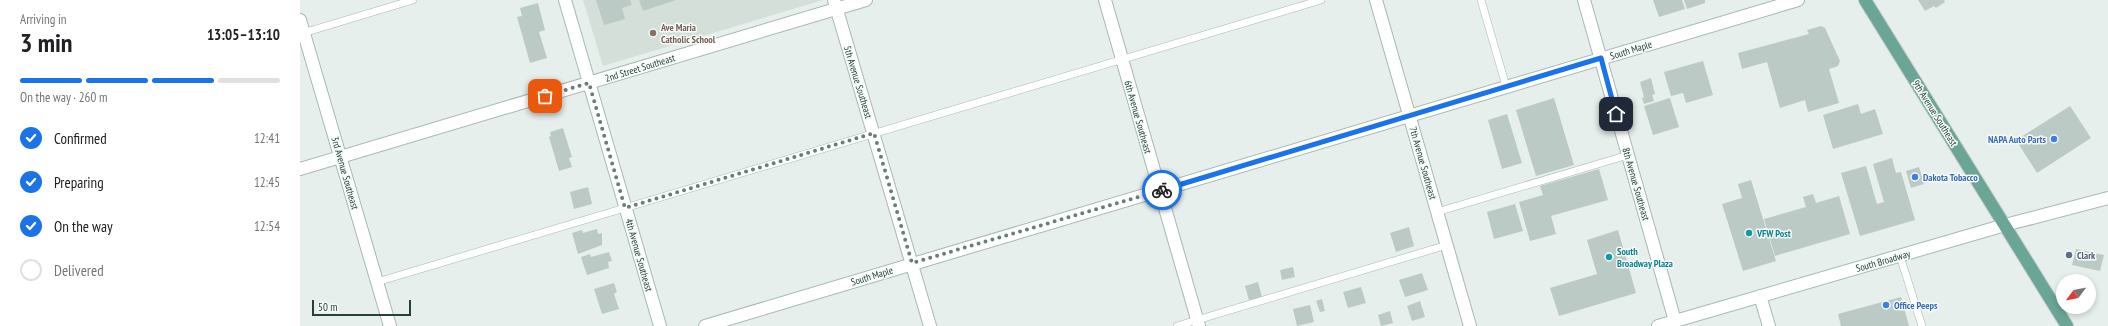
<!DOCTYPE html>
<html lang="en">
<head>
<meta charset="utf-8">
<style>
  :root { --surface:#fff; --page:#f6f6f6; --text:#202124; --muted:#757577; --line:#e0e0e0; --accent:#1a73e8 }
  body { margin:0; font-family:"PT Sans Narrow",sans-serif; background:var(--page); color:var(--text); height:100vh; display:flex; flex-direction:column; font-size:15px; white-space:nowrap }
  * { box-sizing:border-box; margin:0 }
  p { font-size:13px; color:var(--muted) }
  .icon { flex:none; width:22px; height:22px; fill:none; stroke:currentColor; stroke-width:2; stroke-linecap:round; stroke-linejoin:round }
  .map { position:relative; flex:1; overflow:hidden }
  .panel { display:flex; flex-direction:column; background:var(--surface); width:300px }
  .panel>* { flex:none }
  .needle { width:26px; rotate:238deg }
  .fabs { position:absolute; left:1756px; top:274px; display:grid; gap:8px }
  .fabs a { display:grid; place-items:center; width:40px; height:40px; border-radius:50%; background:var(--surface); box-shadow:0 2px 6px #0003; font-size:20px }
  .scale { position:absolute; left:12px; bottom:10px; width:99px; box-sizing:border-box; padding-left:4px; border:2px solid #24423a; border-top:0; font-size:11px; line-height:14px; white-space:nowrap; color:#24423a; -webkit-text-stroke:3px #f7fbf9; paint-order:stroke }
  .pin { position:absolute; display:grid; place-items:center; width:34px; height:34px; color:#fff; margin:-17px; border-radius:8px; box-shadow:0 2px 6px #0006 }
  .courier { position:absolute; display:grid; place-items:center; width:40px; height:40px; margin:-20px; border:3px solid #1a73e8; border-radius:50%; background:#fff; color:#222; box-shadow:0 1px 5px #0007 }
  .overview em { font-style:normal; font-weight:700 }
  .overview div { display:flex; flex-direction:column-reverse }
  .overview { display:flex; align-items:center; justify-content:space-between; height:68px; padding:0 20px }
  h1 { font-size:26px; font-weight:700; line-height:30px }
  .bar { display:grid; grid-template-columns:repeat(4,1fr); gap:6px 4px; align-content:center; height:48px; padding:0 20px }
  .bar i { height:5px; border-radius:3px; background:var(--line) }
  .bar .selected { background:var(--accent) }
  .bar p { grid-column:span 4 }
  ol { padding:0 20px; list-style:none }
  li { display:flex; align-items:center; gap:12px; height:44px }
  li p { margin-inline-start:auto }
  li .icon { padding:4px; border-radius:50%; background:var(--accent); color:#fff; stroke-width:4 }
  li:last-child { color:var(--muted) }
  li i { width:22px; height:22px; border:2px solid var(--line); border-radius:50% }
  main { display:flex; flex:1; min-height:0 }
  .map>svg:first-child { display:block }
  .built { fill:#d4dfda }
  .building { fill:#bbcac4 }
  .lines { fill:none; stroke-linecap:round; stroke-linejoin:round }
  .lane-casing { stroke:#a8b8b2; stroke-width:8 }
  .street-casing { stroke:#a8b8b2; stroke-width:14 }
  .secondary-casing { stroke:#a4bbb3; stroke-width:14 }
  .primary-casing { stroke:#c2cac8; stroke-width:14 }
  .lane { stroke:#fff; stroke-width:7 }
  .street { stroke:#fff; stroke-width:12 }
  .secondary { stroke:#fff; stroke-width:12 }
  .primary { stroke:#6aa596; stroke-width:12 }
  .done { stroke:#687f78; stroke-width:4; stroke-dasharray:0 7.2 }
  .route { stroke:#1a73e8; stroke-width:5 }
  .education-dot { fill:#8d6e63; stroke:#f7fbf9; stroke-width:1.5 }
  .shop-dot { fill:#3f7fe0; stroke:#f7fbf9; stroke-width:1.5 }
  .culture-dot { fill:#0f9aa8; stroke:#f7fbf9; stroke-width:1.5 }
  .service-dot { fill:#5c6f8a; stroke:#f7fbf9; stroke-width:1.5 }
  .labels { text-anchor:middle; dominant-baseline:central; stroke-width:3; stroke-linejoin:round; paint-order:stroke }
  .education-label { font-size:10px; font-weight:bold; fill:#785e54; stroke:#f7fbf9; text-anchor:start }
  .street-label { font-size:10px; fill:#24423a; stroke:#f7fbf9 }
  .shop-label { font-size:10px; font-weight:bold; fill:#366cbe; stroke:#f7fbf9; text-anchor:start }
  .culture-label { font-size:10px; font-weight:bold; fill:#0d838f; stroke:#f7fbf9; text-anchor:start }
  .service-label { font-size:10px; font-weight:bold; fill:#4e5e75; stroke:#f7fbf9; text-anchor:start }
</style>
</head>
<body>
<main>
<section class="panel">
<div class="overview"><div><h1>3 min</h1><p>Arriving in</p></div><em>13:05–13:10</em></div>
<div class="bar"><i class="selected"></i><i class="selected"></i><i class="selected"></i><i></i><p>On the way · 260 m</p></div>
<ol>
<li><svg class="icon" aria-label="check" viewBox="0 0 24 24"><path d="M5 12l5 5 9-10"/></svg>Confirmed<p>12:41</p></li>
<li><svg class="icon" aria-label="check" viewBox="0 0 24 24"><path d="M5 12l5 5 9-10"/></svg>Preparing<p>12:45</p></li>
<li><svg class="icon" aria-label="check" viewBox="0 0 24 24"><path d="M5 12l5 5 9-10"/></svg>On the way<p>12:54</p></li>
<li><i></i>Delivered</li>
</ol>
</section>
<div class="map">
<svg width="1808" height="326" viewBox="0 0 1808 326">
  <rect width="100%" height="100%" fill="#e6efeb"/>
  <path class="built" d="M 283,0 L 523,0 L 303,66 Z"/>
  <path class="building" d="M 296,0 L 330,0 L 332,5 L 322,8 L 325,19 L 304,25 Z
    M 339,0 L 376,0 L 343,11 Z
    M 1353,0 L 1382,0 L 1385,9 L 1359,17 Z
    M 1384,0 L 1405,0 L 1405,3 L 1387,9 Z
    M 1618,0 L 1644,0 L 1645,2 L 1636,8 L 1634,6 L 1625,11 Z
    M 238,3 L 245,30 L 239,32 L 247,58 L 230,63 L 217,17 L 222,16 L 220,8 Z
    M 1521,26 L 1525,28 L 1540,61 L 1538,66 L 1529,69 L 1539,103 L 1508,112 L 1505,100 L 1480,108 L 1467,62 L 1442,69 L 1438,53 L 1509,34 L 1507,30 Z
    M 1403,61 L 1413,95 L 1386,103 L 1383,93 L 1371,96 L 1364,72 Z
    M 1351,78 L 1355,94 L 1352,95 L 1354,101 L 1344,104 L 1342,98 L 1344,97 L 1340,82 Z
    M 1254,98 L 1274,165 L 1236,176 L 1216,110 Z
    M 1370,98 L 1379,127 L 1353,135 L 1344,106 Z
    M 1558,104 L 1561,114 L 1575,109 L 1583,134 L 1533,149 L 1523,115 Z
    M 1770,106 L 1791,138 L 1737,173 L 1716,140 Z
    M 1207,114 L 1222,163 L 1202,169 L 1188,120 Z
    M 263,128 L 272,157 L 269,158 L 272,167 L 259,171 L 249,137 L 251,136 L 250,132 Z
    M 1592,158 L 1596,173 L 1601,172 L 1615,220 L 1560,236 L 1541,173 L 1566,166 L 1577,204 L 1584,202 L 1573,164 Z
    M 1619,167 L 1624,184 L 1611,188 L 1606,171 Z
    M 1299,169 L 1308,200 L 1251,216 L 1256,234 L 1230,241 L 1219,202 L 1243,195 L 1240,186 Z
    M 1451,180 L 1476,261 L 1443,271 L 1422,204 L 1442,198 L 1438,184 Z
    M 288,187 L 292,204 L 274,209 L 270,192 Z
    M 1513,194 L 1516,203 L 1539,196 L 1550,234 L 1475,256 L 1464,219 L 1506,207 L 1503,197 Z
    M 1215,204 L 1223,231 L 1194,239 L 1187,212 Z
    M 1109,227 L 1114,246 L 1096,252 L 1090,233 Z
    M 297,229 L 298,234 L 302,233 L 302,245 L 278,254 L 272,233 L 282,230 L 283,233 Z
    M 1318,230 L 1336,293 L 1259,316 L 1250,288 L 1297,274 L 1287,240 Z
    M 1776,249 L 1804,255 L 1800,271 L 1772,265 Z
    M 309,252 L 312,261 L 308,262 L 309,268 L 287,275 L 281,257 L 290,254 L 291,257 Z
    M 993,267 L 995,277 L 982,280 L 980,270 Z
    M 1122,273 L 1128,290 L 1105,297 L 1099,280 Z
    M 958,282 L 962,297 L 949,300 L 945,286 Z
    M 314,283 L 317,292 L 314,294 L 319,309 L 302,314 L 294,289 Z
    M 1061,287 L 1066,303 L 1048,308 L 1043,292 Z
    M 1601,297 L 1609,326 L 1541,326 L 1538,314 Z
    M 1022,299 L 1025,311 L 1020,312 L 1016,301 Z
    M 1120,301 L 1125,317 L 1112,321 L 1107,306 Z
    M 1010,305 L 1014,322 L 997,326 L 993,309 Z
    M 1090,311 L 1093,323 L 1081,326 L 1078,315 Z"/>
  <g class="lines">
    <defs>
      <path id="lane" d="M 1181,0 L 1206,86
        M 0,34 L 113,0
        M 1137,212 L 1328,155
        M 1600,256 L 1622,326
        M 77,282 L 1021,0
        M 877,326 L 1147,245"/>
      <path id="street" d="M 534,0 L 630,326
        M 805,0 L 899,326
        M 1076,0 L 1170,326
        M 1284,0 L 1375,321
        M 0,20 L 90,326
        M 0,169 L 566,0
        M 1705,225 L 1808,198
        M 405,326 L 1498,0"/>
      <path id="secondary" d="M 265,0 L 360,326
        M 1460,296 L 1469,326
        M 1358,326 L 1705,225"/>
      <path id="primary" d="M 1565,0 L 1767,326"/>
    </defs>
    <use href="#lane" class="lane-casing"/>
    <use href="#street" class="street-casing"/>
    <use href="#secondary" class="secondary-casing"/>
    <use href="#primary" class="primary-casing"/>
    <use href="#lane" class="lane"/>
    <use href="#street" class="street"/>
    <use href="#secondary" class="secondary"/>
    <use href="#primary" class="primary"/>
  </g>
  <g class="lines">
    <path class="done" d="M 245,96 L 289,83 L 325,208 L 574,133 L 612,263 L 862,190"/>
    <path class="route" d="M 862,190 L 1301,58 L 1316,114"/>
  </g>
  <circle class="education-dot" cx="353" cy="33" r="4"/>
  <g class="shop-dot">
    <circle cx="1754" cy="139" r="4"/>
    <circle cx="1615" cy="177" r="4"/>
    <circle cx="1586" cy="305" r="4"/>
  </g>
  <g class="culture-dot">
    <circle cx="1449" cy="233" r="4"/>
    <circle cx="1309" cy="257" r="4"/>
  </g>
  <circle class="service-dot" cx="1769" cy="255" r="4"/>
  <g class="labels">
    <g class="education-label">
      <text x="361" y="27">Ave Maria<tspan x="361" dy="12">Catholic School</tspan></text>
    </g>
    <g class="street-label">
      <text transform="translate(1331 50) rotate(-17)">South Maple</text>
      <text transform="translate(340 68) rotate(-17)">2nd Street Southeast</text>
      <text transform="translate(558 82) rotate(73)">5th Avenue Southeast</text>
      <text transform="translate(1635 113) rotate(58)">9th Avenue Southeast</text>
      <text transform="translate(838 117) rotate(74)">6th Avenue Southeast</text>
      <text transform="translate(1123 163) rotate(74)">7th Avenue Southeast</text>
      <text transform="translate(45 173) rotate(74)">3rd Avenue Southeast</text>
      <text transform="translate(1336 184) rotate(74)">8th Avenue Southeast</text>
      <text transform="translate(339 255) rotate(74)">4th Avenue Southeast</text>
      <text transform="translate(1583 261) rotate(-16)">South Broadway</text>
      <text transform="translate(572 276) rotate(-17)">South Maple</text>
    </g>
    <g class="shop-label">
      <text x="1746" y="139" text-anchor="end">NAPA Auto Parts</text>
      <text x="1623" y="177">Dakota Tobacco</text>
      <text x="1594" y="305">Office Peeps</text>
    </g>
    <g class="culture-label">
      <text x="1457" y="233">VFW Post</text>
      <text x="1317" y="251">South<tspan x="1317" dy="12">Broadway Plaza</tspan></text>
    </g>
    <g class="service-label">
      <text x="1777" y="255">Clark</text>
    </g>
  </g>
</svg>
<div class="fabs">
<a><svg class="needle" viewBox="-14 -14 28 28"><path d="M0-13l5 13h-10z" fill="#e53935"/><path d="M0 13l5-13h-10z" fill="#757577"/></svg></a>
</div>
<div class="scale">50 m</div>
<div class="pin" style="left:245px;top:96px;background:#ea580c"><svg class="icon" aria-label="bag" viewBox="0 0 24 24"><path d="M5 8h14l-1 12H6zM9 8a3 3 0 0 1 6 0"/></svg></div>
<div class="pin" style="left:1316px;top:114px;background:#1f2937"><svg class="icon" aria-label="home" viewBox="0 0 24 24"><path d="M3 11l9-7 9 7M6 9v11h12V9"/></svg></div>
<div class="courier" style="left:862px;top:190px"><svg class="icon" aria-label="bike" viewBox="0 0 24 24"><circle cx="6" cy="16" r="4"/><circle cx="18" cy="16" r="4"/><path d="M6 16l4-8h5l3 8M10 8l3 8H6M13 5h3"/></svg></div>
</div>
</main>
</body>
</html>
